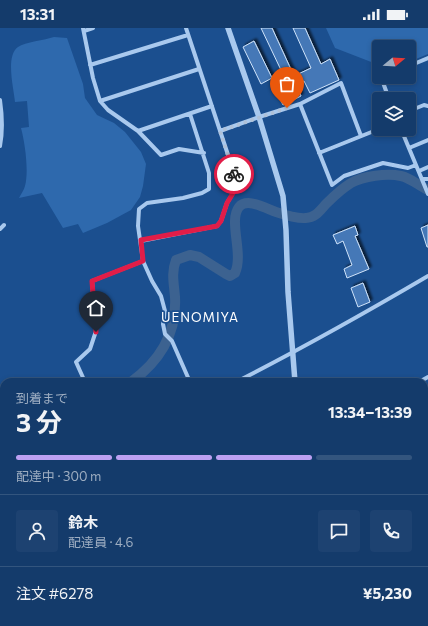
<!DOCTYPE html>
<html lang="ja">
<head>
<meta charset="utf-8">
<style>
  :root { --surface:#143b6b; --page:#1d4271; --text:#f1f3f6; --muted:#9dadc1; --line:#33557e; --accent:#bca0f2 }
  body { margin:0; font-family:Commissioner,"Noto Sans JP",sans-serif; background:var(--page); color:var(--text); height:100vh; display:flex; flex-direction:column; font-size:15px; white-space:nowrap }
  * { box-sizing:border-box; margin:0 }
  p { font-size:13px; color:var(--muted) }
  .icon { flex:none; width:22px; height:22px; fill:none; stroke:currentColor; stroke-width:2; stroke-linecap:round; stroke-linejoin:round }
  .map { position:relative; flex:1; overflow:hidden }
  .sheet { position:absolute; left:0px; top:350px; width:428px; height:248px; display:flex; flex-direction:column; background:var(--surface); border-radius:12px 12px 0 0; box-shadow:0 2px 6px #0003,0 0 0 1px var(--line) }
  .sheet>* { flex:none }
  .needle { width:26px; rotate:72deg }
  .buttons { position:absolute; left:372px; top:12px; display:grid; gap:8px }
  .buttons a { display:grid; place-items:center; width:44px; height:44px; border-radius:4px; background:var(--surface); box-shadow:0 2px 6px #0003,0 0 0 1px var(--line); font-size:20px }
  .pin { position:absolute; display:grid; place-items:center; width:34px; height:34px; color:#fff; margin:-41px -17px; border-radius:50% 50% 50% 0; rotate:-45deg; box-shadow:0 0 4px #0007 }
  .pin .icon { rotate:45deg }
  .courier { position:absolute; display:grid; place-items:center; width:40px; height:40px; margin:-20px; border:3px solid #e11d48; border-radius:50%; background:#fff; color:#222; box-shadow:0 1px 5px #0007 }
  .summary em { font-style:normal; font-weight:700 }
  .summary div { display:flex; flex-direction:column-reverse }
  .summary { display:flex; align-items:center; justify-content:space-between; height:68px; padding:0 16px }
  h1 { font-size:26px; font-weight:700; line-height:30px }
  .bar { display:grid; grid-template-columns:repeat(4,1fr); gap:6px 4px; align-content:center; height:48px; padding:0 16px }
  .bar i { height:5px; border-radius:3px; background:var(--line) }
  .bar .active { background:var(--accent) }
  .bar p { grid-column:span 4 }
  .line { display:flex; align-items:center; gap:10px; padding:0 16px; border-top:1px solid var(--line) }
  .line div { flex:1 }
  .round { display:grid; place-items:center; flex:none; width:42px; height:42px; border-radius:4px; background:var(--page) }
  .status { display:flex; justify-content:space-between; align-items:center; height:28px; padding:0 20px; background:var(--surface); direction:ltr }
  .status svg { height:11px; fill:currentColor }
  .map>svg:first-child { display:block }
  .green { fill:#2e69ad }
  .lines { fill:none; stroke-linecap:round; stroke-linejoin:round }
  .river { stroke:#3c6290; stroke-width:10 }
  .building { fill:#4478b7; stroke:#cfe3fa; filter:url(#shadow) }
  .minor { stroke:#a9c9ee; stroke-width:4 }
  .tertiary { stroke:#a9c9ee; stroke-width:5.5 }
  .primary { stroke:#f0f6ff; stroke-width:7 }
  .done { stroke:#afc1d8; stroke-width:4; stroke-dasharray:0 7.2 }
  .route { stroke:#e11d48; stroke-width:5 }
  .labels { text-anchor:middle; dominant-baseline:central; stroke-width:3.5; stroke-linejoin:round; paint-order:stroke }
  .quarter-label { font-size:13px; letter-spacing:1px; fill:#fff; stroke:#1b4f8f }
</style>
</head>
<body>
<div class="status"><b>13:31</b><svg viewBox="0 0 49 12"><path d="M0 12V9h3v3zM5 12V6h3v6zM10 12V3h3v9zM15 12V0h3v12zM26 1h20v11H26zM47 4h2v5h-2z"/></svg></div>
<div class="map">
<svg width="428" height="598" viewBox="0 0 428 598">
  <defs>
    <filter id="shadow"><feDropShadow dx="2.5" dy="-2.5" stdDeviation="1" flood-color="#0009"/></filter>
  </defs>
  <rect width="100%" height="100%" fill="#1b4f8f"/>
  <path class="green" d="M 326,0 L 428,0 L 428,26 L 409,34 L 409,19 L 379,19 L 379,37 L 335,20 Z
    M 54,9 L 67,10 L 83,56 L 85,70 L 97,87 L 114,95 L 125,104 L 141,124 L 146,136 L 143,158 L 140,169 L 131,182 L 107,195 L 83,205 L 78,196 L 63,200 L 42,165 L 19,170 C 21,166 24,162 25,158 C 29,143 25,115 21,100 L 29,99 L 27,73 L 15,74 C 14,61 5,28 18,19 C 25,14 45,12 54,9 Z
    M 13,594 L 88,594 L 95,596 L 95,598 L 1,598 Z"/>
  <g class="lines">
    <path class="river" d="M 131,354 C 160,333 177,306 175,269 C 174,256 171,245 176,232 L 190,227 L 199,229 L 226,246 L 230,248 L 235,245 C 244,226 228,193 239,179 C 247,169 267,181 276,184 C 285,187 297,191 306,190 C 316,190 321,181 327,175 C 334,168 343,160 351,155 C 363,148 387,145 401,148 C 411,150 419,158 428,162
      M 0,379 L 4,377"/>
  </g>
  <path class="building" d="M 261,0 L 272,0 L 294,48 L 311,40 L 293,0 L 305,0 L 321,36 L 330,31 L 339,52 L 310,65 L 304,53 L 296,57 L 301,68 L 283,77 L 278,67 L 290,61 Z
    M 254,13 L 272,50 L 261,56 L 243,19 Z
    M 428,197 L 428,219 L 427,219 L 421,200 Z
    M 355,198 L 358,207 L 355,208 L 369,241 L 347,250 L 344,241 L 352,237 L 343,213 L 337,216 L 333,207 Z
    M 363,255 L 370,274 L 358,279 L 351,260 Z"/>
  <g class="lines">
    <path class="minor" d="M 83,0 L 93,50 L 100,73 L 108,82 L 138,103 L 212,78
      M 84,3 L 93,0
      M 90,37 L 188,7
      M 409,38 L 428,30
      M 381,49 L 389,71
      M 0,72 C 2,86 3,103 0,118
      M 100,73 L 199,41
      M 300,76 L 332,157 L 344,148 L 383,135 L 408,140 L 416,137
      M 409,83 L 424,77 L 428,78
      M 401,101 L 428,166
      M 138,103 L 161,127 L 179,121 L 204,125
      M 220,103 L 259,89 L 300,76 L 341,55 L 361,108
      M 409,120 L 428,112
      M 319,125 L 379,101
      M 419,143 L 428,139
      M 422,151 L 428,151
      M 0,201 L 4,197
      M 141,213 L 217,198 L 221,193 L 227,175 L 238,157 L 186,0
      M 85,354 L 76,334 L 90,321 L 96,303 L 92,253 L 143,233
      M 190,354 L 172,313 L 165,306 L 163,296 L 165,283 L 161,268 L 152,253 L 143,233 L 138,198 L 139,181 L 147,175 L 183,170 L 202,165 L 209,161 L 209,145 L 190,86
      M 236,354 C 301,321 365,285 428,248
      M 419,354 L 428,349
      M 0,486 L 4,484
      M 424,538 L 428,534
      M 363,598 L 366,594"/>
    <path class="tertiary" d="M 228,0 L 259,89 L 283,168 L 286,202 L 288,264 L 295,354
      M 320,594 L 321,598"/>
    <path class="primary" d="M 424,505 L 428,503
      M 0,581 L 4,579
      M 113,594 L 126,598
      M 194,598 L 206,594"/>
  </g>
  <g class="lines">
    <path class="done" d="M 234,146 L 220,103 L 287,80"/>
    <path class="route" d="M 96,304 L 92,253 L 143,233 L 141,212 L 217,198 L 221,193 L 227,175 L 238,157 L 234,146"/>
  </g>
  <g class="labels">
    <g class="quarter-label">
      <text x="200" y="289">UENOMIYA</text>
    </g>
  </g>
</svg>
<div class="buttons">
<a><svg class="needle" viewBox="-14 -14 28 28"><path d="M0-13l5 13h-10z" fill="#e53935"/><path d="M0 13l5-13h-10z" fill="#9dadc1"/></svg></a>
<a><svg class="icon" aria-label="layers" viewBox="0 0 24 24"><path d="M12 4l9 5-9 5-9-5zM3 14l9 5 9-5"/></svg></a>
</div>
<div class="pin" style="left:287px;top:80px;background:#ea580c"><svg class="icon" aria-label="bag" viewBox="0 0 24 24"><path d="M5 8h14l-1 12H6zM9 8a3 3 0 0 1 6 0"/></svg></div>
<div class="pin" style="left:96px;top:304px;background:#1f2937"><svg class="icon" aria-label="home" viewBox="0 0 24 24"><path d="M3 11l9-7 9 7M6 9v11h12V9"/></svg></div>
<div class="courier" style="left:234px;top:146px"><svg class="icon" aria-label="bike" viewBox="0 0 24 24"><circle cx="6" cy="16" r="4"/><circle cx="18" cy="16" r="4"/><path d="M6 16l4-8h5l3 8M10 8l3 8H6M13 5h3"/></svg></div>
<section class="sheet">
<div class="summary"><div><h1>3 分</h1><p>到着まで</p></div><em>13:34–13:39</em></div>
<div class="bar"><i class="active"></i><i class="active"></i><i class="active"></i><i></i><p>配達中 · 300 m</p></div>
<div class="line" style="height:72px"><a class="round"><svg class="icon" aria-label="person" viewBox="0 0 24 24"><circle cx="12" cy="8" r="4"/><path d="M4 21q1-7 8-7t8 7"/></svg></a><div><b>鈴木</b><p>配達員 · 4.6</p></div><a class="round"><svg class="icon" aria-label="chat" viewBox="0 0 24 24"><path d="M4 5h16v11H9l-5 4z"/></svg></a><a class="round"><svg class="icon" aria-label="phone" viewBox="0 0 24 24"><path d="M5 4h4l2 5-3 2q2 4 5 5l2-3 5 2v4C11 20 4 13 5 4z"/></svg></a></div>
<div class="line" style="height:52px"><div>注文 #6278</div><b>¥5,230</b></div>
</section>
</div>
</body>
</html>
